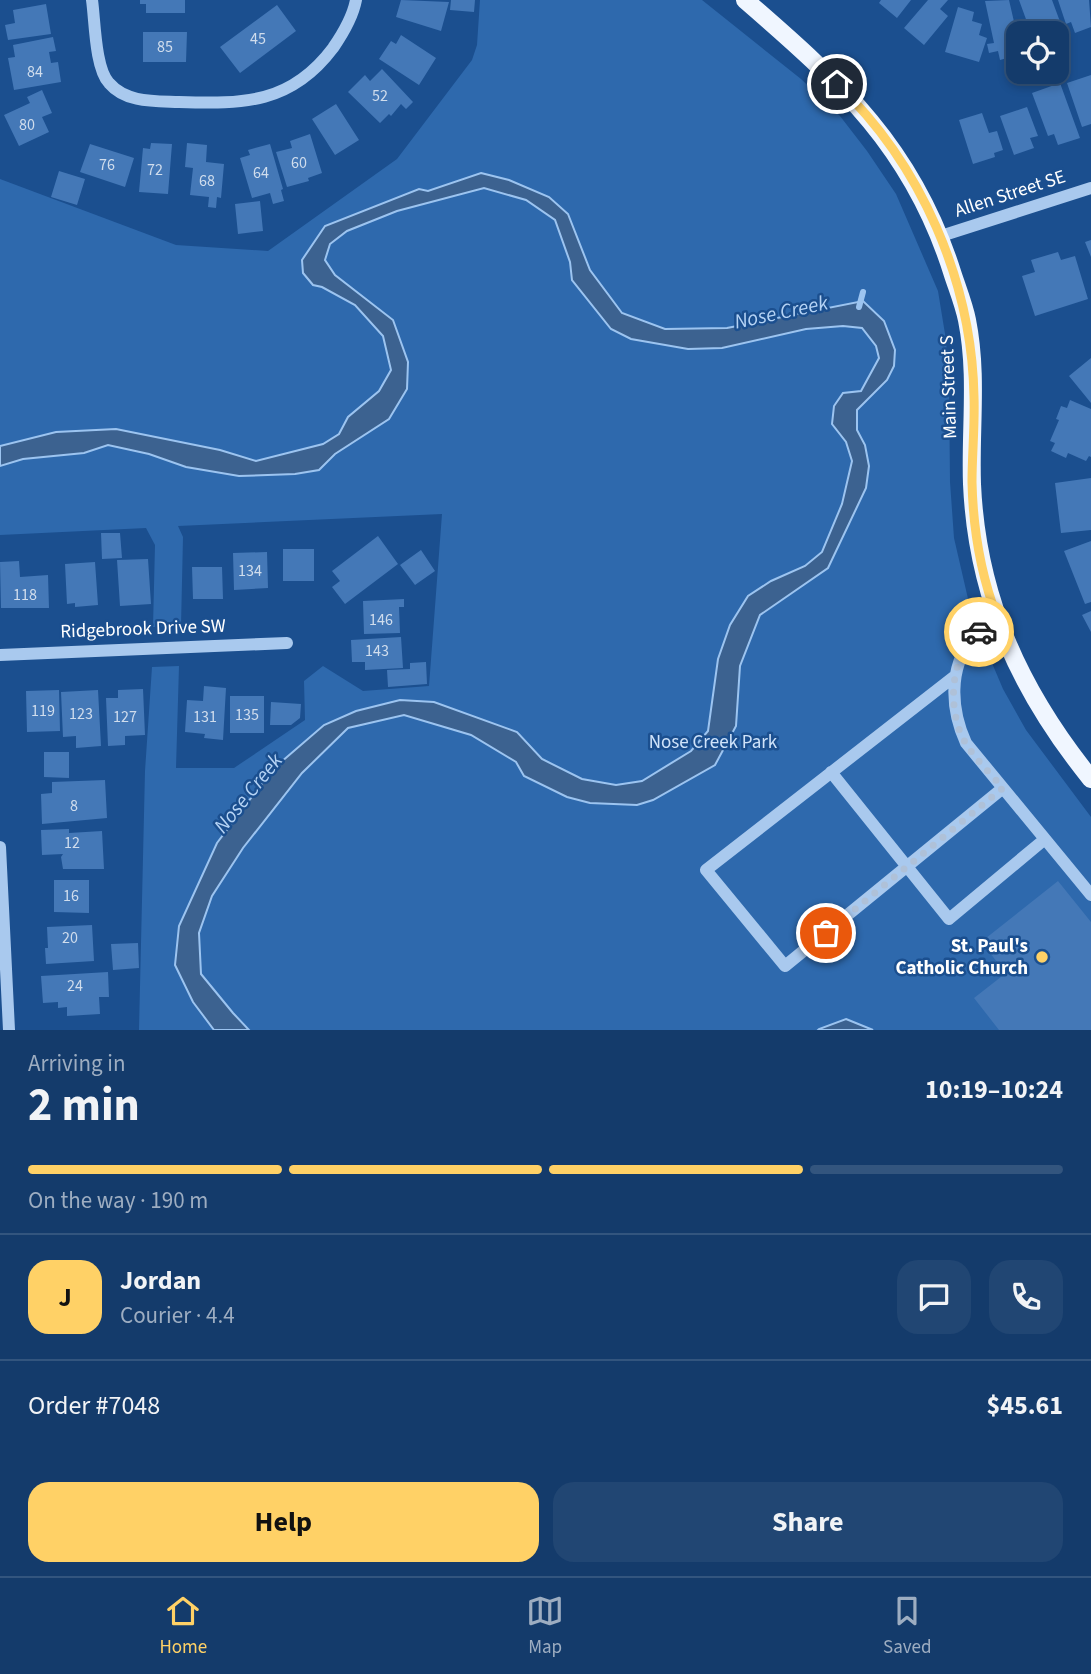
<!DOCTYPE html>
<html lang="en">
<head>
<meta charset="utf-8">
<style>
  :root { --surface:#143b6b; --page:#214673; --text:#f1f3f6; --muted:#9dadc1; --line:#33557e; --accent:#ffd166 }
  body { margin:0; font-family:"Source Sans 3",sans-serif; background:var(--page); color:var(--text); height:100vh; display:flex; flex-direction:column; font-size:26px; white-space:nowrap }
  * { box-sizing:border-box; margin:0 }
  p { font-size:23px; color:var(--muted) }
  .icon { flex:none; width:38px; height:38px; fill:none; stroke:currentColor; stroke-width:2; stroke-linecap:round; stroke-linejoin:round }
  .map { position:relative; height:1030px; overflow:hidden }
  .details { display:flex; flex-direction:column; background:var(--surface); flex:1 }
  .details>* { flex:none }
  .tools { position:absolute; left:1006px; top:21px; display:grid; gap:14px }
  .tools a { display:grid; place-items:center; width:63px; height:63px; border-radius:14px; background:var(--surface); box-shadow:0 4px 10px #0003,0 0 0 2px var(--line); font-size:35px }
  .pin { position:absolute; display:grid; place-items:center; width:60px; height:60px; color:#fff; margin:-30px; border:4px solid #fff; border-radius:50%; box-shadow:0 2px 7px #0007 }
  .courier { position:absolute; display:grid; place-items:center; width:70px; height:70px; margin:-35px; border:5px solid #ffd166; border-radius:50%; background:#fff; color:#222; box-shadow:0 2px 9px #0007 }
  .overview em { font-style:normal; font-weight:700 }
  .overview div { display:flex; flex-direction:column-reverse }
  .overview { display:flex; align-items:center; justify-content:space-between; height:119px; padding:0 28px }
  h1 { font-size:46px; font-weight:700; line-height:52px }
  .bar { display:grid; grid-template-columns:repeat(4,1fr); gap:10px 7px; align-content:center; height:84px; padding:0 28px }
  .bar i { height:9px; border-radius:5px; background:var(--line) }
  .bar .on { background:var(--accent) }
  .bar p { grid-column:span 4 }
  .line { display:flex; align-items:center; gap:18px; padding:0 28px; border-top:2px solid var(--line) }
  .line div { flex:1 }
  .round { display:grid; place-items:center; flex:none; width:74px; height:74px; border-radius:21px; background:var(--page) }
  .cta { display:flex; gap:14px; margin-top:auto; padding:14px 28px }
  .cta a { flex:1; height:80px; border-radius:21px; background:var(--accent); color:#111; font-size:28px; font-weight:700; line-height:80px; text-align:center }
  .cta a+a { background:var(--page); color:var(--text) }
  .menu { display:flex; justify-content:space-around; align-items:center; height:98px; border-top:2px solid var(--line); background:var(--surface); font-size:19px; color:var(--muted) }
  .menu a { display:grid; justify-items:center; gap:4px }
  .menu .on { color:var(--accent) }
  .map>svg:first-child { display:block }
  .green { fill:#2e69ad }
  .water { fill:#3c6290; stroke:#9cc4f0; stroke-width:2 }
  .lines { fill:none; stroke-linecap:round; stroke-linejoin:round }
  .stream { stroke:#9cc4f0; stroke-width:6 }
  .building { fill:#4478b7 }
  .minor { stroke:#a9c9ee; stroke-width:12 }
  .major { stroke:#f0f6ff; stroke-width:18 }
  .done { stroke:#afc1d8; stroke-width:7; stroke-dasharray:0 12.6 }
  .route { stroke:#ffd166; stroke-width:9 }
  .poi-dot { fill:#ffd166; stroke:#1b4f8f; stroke-width:2.5 }
  .labels { text-anchor:middle; dominant-baseline:central; stroke-width:5; stroke-linejoin:round; paint-order:stroke }
  .number-label { font-size:16px; fill:#d0dded }
  .street-label { font-size:19px; fill:#fff; stroke:#1b4f8f }
  .park-label { font-size:19px; fill:#cfe3fa; stroke:#1b4f8f }
  .poi-label { font-size:19px; font-weight:bold; fill:#fff; stroke:#1b4f8f; text-anchor:end }
  .water-label { font-size:21px; font-style:italic; fill:#b5d3f5; stroke:#1b4f8f }
</style>
</head>
<body>
<div class="map">
<svg width="1091" height="1030" viewBox="0 0 1091 1030">
  <rect width="100%" height="100%" fill="#1b4f8f"/>
  <path class="green" d="M 480,0 L 702,0 L 801,79 L 840,116 L 867,151 L 896,194 L 938,291 L 946,340 L 949,383 L 950,482 L 954,538 L 972,616 L 1003,689 L 1026,730 L 1091,817 L 1091,1030 L 139,1030 L 145,771 L 152,667 L 179,666 L 176,768 L 234,768 L 305,720 L 304,681 L 323,666 L 363,691 L 429,686 L 442,514 L 178,526 L 183,537 L 181,626 L 153,627 L 155,545 L 146,528 L 0,535 L 0,179 L 176,245 L 268,251 L 397,159 L 472,60 L 477,45 Z"/>
  <path class="water" d="M 481,173 L 509,180 L 549,197 L 568,214 L 590,270 L 622,313 L 665,329 L 727,328 L 863,301 L 884,321 L 895,350 L 894,366 L 887,380 L 857,410 L 857,430 L 865,445 L 869,466 L 866,488 L 828,568 L 760,615 L 740,666 L 736,726 L 715,765 L 653,800 L 637,805 L 590,803 L 567,797 L 524,776 L 516,762 L 471,735 L 404,715 L 348,728 L 302,773 L 243,848 L 212,896 L 199,933 L 201,974 L 233,1013 L 249,1030 L 214,1030 L 193,1002 L 175,965 L 179,926 L 217,843 L 273,769 L 324,725 L 356,711 L 400,700 L 434,702 L 517,732 L 542,759 L 582,779 L 616,785 L 642,781 L 691,751 L 708,731 L 718,659 L 730,625 L 748,596 L 771,581 L 805,566 L 822,552 L 842,504 L 852,461 L 846,442 L 832,424 L 834,406 L 843,393 L 861,391 L 879,358 L 876,346 L 862,328 L 843,326 L 806,329 L 722,348 L 688,349 L 631,339 L 611,329 L 572,280 L 570,262 L 555,220 L 526,200 L 484,188 L 397,211 L 347,231 L 330,244 L 325,260 L 335,275 L 393,320 L 408,362 L 407,389 L 389,419 L 335,454 L 319,470 L 295,474 L 239,476 L 186,467 L 149,454 L 108,445 L 84,453 L 23,459 L 0,466 L 0,446 L 56,432 L 116,429 L 220,450 L 256,461 L 323,444 L 339,434 L 348,417 L 379,391 L 391,370 L 383,336 L 355,305 L 322,287 L 313,285 L 303,273 L 302,260 L 325,226 L 419,189 L 428,191 Z
    M 846,1019 L 873,1030 L 818,1030 L 819,1029 Z"/>
  <g class="lines">
    <path class="stream" d="M 859,307 L 863,292"/>
  </g>
  <path class="building" d="M 140,0 L 185,0 L 185,13 L 146,13 L 146,4 L 140,4 Z
    M 401,0 L 449,2 L 441,31 L 396,17 Z
    M 451,0 L 475,0 L 474,12 L 450,10 Z
    M 881,0 L 911,0 L 897,18 L 879,3 Z
    M 928,0 L 948,0 L 940,9 L 948,16 L 924,45 L 904,28 Z
    M 1009,0 L 1018,39 L 1018,55 L 1000,60 L 998,51 L 989,53 L 987,44 L 994,43 L 985,1 Z
    M 1019,0 L 1052,0 L 1062,27 L 1048,32 L 1047,28 L 1031,33 Z
    M 1058,0 L 1089,0 L 1091,27 L 1075,33 L 1071,22 L 1066,24 Z
    M 46,4 L 51,34 L 8,40 L 5,25 L 15,23 L 13,10 Z
    M 277,5 L 296,31 L 240,73 L 220,47 Z
    M 958,7 L 974,12 L 972,21 L 982,24 L 979,35 L 987,38 L 979,62 L 945,52 Z
    M 143,32 L 187,32 L 186,62 L 143,62 Z
    M 401,35 L 436,58 L 419,85 L 379,59 L 391,41 L 396,44 Z
    M 53,37 L 56,51 L 49,52 L 51,63 L 58,62 L 61,82 L 14,90 L 8,58 L 15,57 L 13,45 Z
    M 382,69 L 413,102 L 406,109 L 401,104 L 391,116 L 389,114 L 380,123 L 348,92 L 365,75 L 370,81 Z
    M 1091,75 L 1091,124 L 1082,127 L 1067,83 Z
    M 1060,83 L 1080,138 L 1058,145 L 1054,134 L 1048,136 L 1032,93 Z
    M 42,90 L 52,113 L 42,117 L 49,132 L 19,146 L 4,115 L 30,103 L 27,97 Z
    M 336,104 L 359,140 L 335,155 L 312,119 Z
    M 1027,107 L 1038,136 L 1030,138 L 1034,148 L 1014,155 L 1000,116 Z
    M 982,113 L 989,133 L 997,131 L 1003,150 L 994,153 L 995,157 L 973,164 L 959,120 Z
    M 310,134 L 322,173 L 308,178 L 309,181 L 287,187 L 276,152 L 292,148 L 290,141 Z
    M 151,143 L 172,144 L 168,194 L 139,192 L 143,148 L 150,149 Z
    M 187,143 L 207,145 L 206,162 L 224,164 L 221,198 L 217,197 L 216,208 L 208,207 L 209,197 L 190,195 L 193,168 L 185,167 Z
    M 90,144 L 134,158 L 125,187 L 80,172 Z
    M 270,144 L 283,189 L 281,190 L 284,201 L 273,204 L 270,193 L 252,198 L 240,158 L 250,155 L 248,150 Z
    M 59,171 L 85,179 L 77,205 L 51,197 Z
    M 260,201 L 263,231 L 238,234 L 235,204 Z
    M 1091,240 L 1091,257 L 1085,242 Z
    M 1058,252 L 1061,260 L 1075,256 L 1088,299 L 1035,316 L 1022,276 L 1035,272 L 1031,260 Z
    M 1091,358 L 1091,403 L 1069,376 Z
    M 1070,400 L 1091,409 L 1091,457 L 1089,456 L 1086,461 L 1068,453 L 1066,458 L 1051,451 L 1055,443 L 1050,441 L 1059,420 L 1056,419 L 1061,406 L 1067,408 Z
    M 1091,478 L 1091,530 L 1061,533 L 1055,483 Z
    M 101,533 L 120,533 L 122,558 L 102,559 Z
    M 378,536 L 398,564 L 345,604 L 332,587 L 340,581 L 332,571 Z
    M 1091,541 L 1091,602 L 1085,604 L 1064,551 Z
    M 283,549 L 314,549 L 314,581 L 283,581 Z
    M 421,550 L 435,571 L 415,585 L 400,565 Z
    M 267,552 L 268,588 L 234,590 L 233,553 Z
    M 148,559 L 151,604 L 120,606 L 117,560 Z
    M 19,561 L 20,577 L 48,575 L 49,608 L 1,608 L 0,562 Z
    M 95,562 L 98,605 L 75,607 L 75,603 L 67,604 L 65,564 Z
    M 192,567 L 222,567 L 223,599 L 193,599 Z
    M 404,599 L 404,607 L 399,607 L 400,633 L 364,634 L 363,601 Z
    M 1091,611 L 1091,632 L 1082,615 Z
    M 401,637 L 403,668 L 365,670 L 365,662 L 352,662 L 351,640 Z
    M 426,662 L 427,684 L 388,687 L 387,670 L 410,669 L 410,663 Z
    M 204,686 L 226,688 L 223,740 L 204,738 L 205,734 L 185,732 L 187,700 L 203,701 Z
    M 143,689 L 145,735 L 125,736 L 125,745 L 108,746 L 106,698 L 118,698 L 118,690 Z
    M 59,690 L 60,731 L 27,732 L 26,691 Z
    M 98,690 L 101,746 L 76,748 L 76,736 L 63,737 L 61,692 Z
    M 230,696 L 264,696 L 264,733 L 230,733 Z
    M 271,702 L 301,704 L 300,718 L 291,725 L 270,725 Z
    M 44,752 L 69,752 L 69,778 L 44,777 Z
    M 105,780 L 107,818 L 42,824 L 41,794 L 52,793 L 52,782 Z
    M 69,829 L 69,833 L 102,831 L 104,869 L 63,869 L 61,857 L 63,854 L 42,855 L 41,830 Z
    M 54,880 L 89,880 L 89,913 L 54,912 Z
    M 1058,881 L 1091,922 L 1091,1030 L 999,1030 L 974,998 L 1006,973 L 981,942 Z
    M 92,925 L 94,961 L 46,964 L 45,948 L 48,948 L 47,927 Z
    M 138,943 L 139,968 L 113,970 L 111,944 Z
    M 108,972 L 109,997 L 99,997 L 100,1014 L 67,1016 L 67,1007 L 58,1008 L 58,1002 L 43,1003 L 41,976 Z"/>
  <g class="lines">
    <path class="minor" d="M 92,0 C 95,21 95,68 109,83 C 126,103 155,101 179,102 C 244,104 291,104 333,48 C 342,35 353,16 356,0
      M 941,236 L 1091,188
      M 997,617 C 989,624 978,630 972,639 C 948,669 951,710 966,743 L 1091,895
      M 0,655 L 287,643
      M 955,676 L 706,870 L 785,966 L 1003,788
      M 831,772 L 949,919 L 1045,839
      M 0,847 L 9,1030"/>
    <path class="major" d="M 745,0 C 841,83 914,149 953,275 C 958,290 964,305 967,320 C 978,375 970,429 972,484 C 977,598 1020,691 1091,779"/>
  </g>
  <g class="lines">
    <path class="done" d="M 826,933 L 1003,788 C 991,774 975,759 965,742 C 947,711 949,656 979,632"/>
    <path class="route" d="M 837,84 C 921,164 972,281 974,397 C 975,425 972,454 972,482 C 973,527 981,575 997,617 L 979,632"/>
  </g>
  <circle class="poi-dot" cx="1042" cy="957" r="7"/>
  <g class="labels">
    <g class="number-label">
      <text x="258" y="39">45</text>
      <text x="165" y="47">85</text>
      <text x="35" y="72">84</text>
      <text x="380" y="96">52</text>
      <text x="27" y="125">80</text>
      <text x="299" y="163">60</text>
      <text x="107" y="165">76</text>
      <text x="155" y="170">72</text>
      <text x="261" y="173">64</text>
      <text x="207" y="181">68</text>
      <text x="250" y="571">134</text>
      <text x="25" y="595">118</text>
      <text x="381" y="620">146</text>
      <text x="377" y="651">143</text>
      <text x="43" y="711">119</text>
      <text x="81" y="714">123</text>
      <text x="247" y="715">135</text>
      <text x="125" y="717">127</text>
      <text x="205" y="717">131</text>
      <text x="74" y="806">8</text>
      <text x="72" y="843">12</text>
      <text x="71" y="896">16</text>
      <text x="70" y="938">20</text>
      <text x="75" y="986">24</text>
    </g>
    <g class="street-label">
      <text transform="translate(1010 194) rotate(-18)">Allen Street SE</text>
      <text transform="translate(949 387) rotate(-92)">Main Street S</text>
      <text transform="translate(143 629) rotate(-2)">Ridgebrook Drive SW</text>
    </g>
    <g class="park-label">
      <text x="713" y="742">Nose Creek Park</text>
    </g>
    <g class="poi-label">
      <text x="1028" y="946">St. Paul's<tspan x="1028" dy="22">Catholic Church</tspan></text>
    </g>
    <g class="water-label">
      <text transform="translate(781 312) rotate(-12)">Nose Creek</text>
      <text transform="translate(248 793) rotate(-51)">Nose Creek</text>
    </g>
  </g>
</svg>
<div class="tools">
<a><svg class="icon" aria-label="locate" viewBox="0 0 24 24"><circle cx="12" cy="12" r="6"/><path d="M12 2v4M12 18v4M2 12h4M18 12h4"/></svg></a>
</div>
<div class="pin" style="left:826px;top:933px;background:#ea580c"><svg class="icon" aria-label="bag" viewBox="0 0 24 24"><path d="M5 8h14l-1 12H6zM9 8a3 3 0 0 1 6 0"/></svg></div>
<div class="pin" style="left:837px;top:84px;background:#1f2937"><svg class="icon" aria-label="home" viewBox="0 0 24 24"><path d="M3 11l9-7 9 7M6 9v11h12V9"/></svg></div>
<div class="courier" style="left:979px;top:632px"><svg class="icon" aria-label="car" viewBox="0 0 24 24"><path d="M5 17H2v-5l4-1 3-4h7l3 4 3 1v5h-3M9 17h6M6 11h13"/><circle cx="7" cy="17" r="2"/><circle cx="17" cy="17" r="2"/></svg></div>
</div>
<section class="details">
<div class="overview"><div><h1>2 min</h1><p>Arriving in</p></div><em>10:19–10:24</em></div>
<div class="bar"><i class="on"></i><i class="on"></i><i class="on"></i><i></i><p>On the way · 190 m</p></div>
<div class="line" style="height:126px"><b class="round" style="background:var(--accent);color:#111">J</b><div><b>Jordan</b><p>Courier · 4.4</p></div><a class="round"><svg class="icon" aria-label="chat" viewBox="0 0 24 24"><path d="M4 5h16v11H9l-5 4z"/></svg></a><a class="round"><svg class="icon" aria-label="phone" viewBox="0 0 24 24"><path d="M5 4h4l2 5-3 2q2 4 5 5l2-3 5 2v4C11 20 4 13 5 4z"/></svg></a></div>
<div class="line" style="height:91px"><div>Order #7048</div><b>$45.61</b></div>
<div class="cta"><a>Help</a><a>Share</a></div>
</section>
<nav class="menu">
<a class="on"><svg class="icon" aria-label="home" viewBox="0 0 24 24"><path d="M3 11l9-7 9 7M6 9v11h12V9"/></svg>Home</a>
<a><svg class="icon" aria-label="map" viewBox="0 0 24 24"><path d="M3 6l6-2 6 2 6-2v14l-6 2-6-2-6 2zM9 4v14M15 6v14"/></svg>Map</a>
<a><svg class="icon" aria-label="saved" viewBox="0 0 24 24"><path d="M7 4h10v16l-5-4-5 4z"/></svg>Saved</a>
</nav>
</body>
</html>
